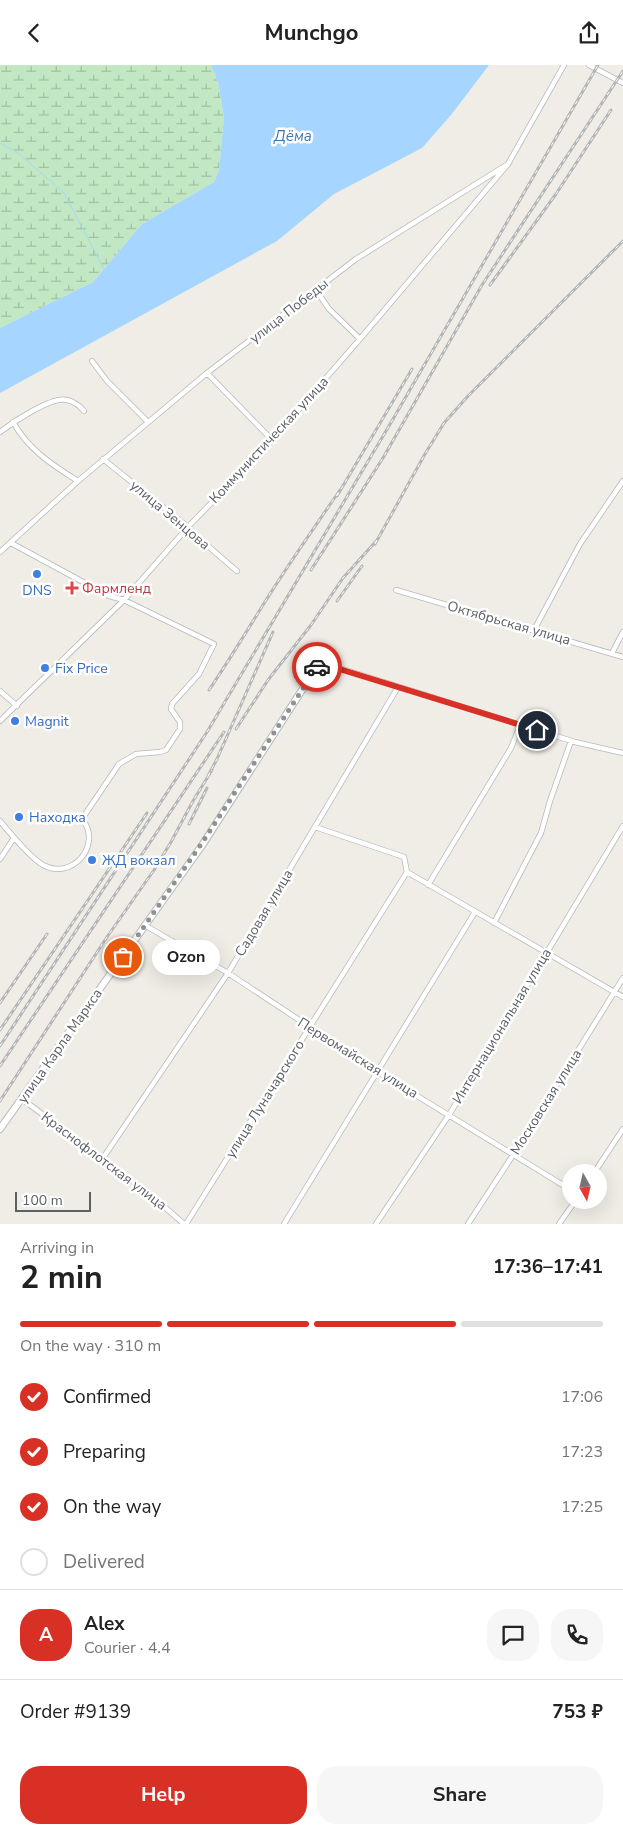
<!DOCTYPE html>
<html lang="en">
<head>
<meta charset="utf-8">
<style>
  :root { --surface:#fff; --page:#f6f6f6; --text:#222; --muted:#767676; --line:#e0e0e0; --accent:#d93025 }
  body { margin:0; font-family:"Nunito Sans",sans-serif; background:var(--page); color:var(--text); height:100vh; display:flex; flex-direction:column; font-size:19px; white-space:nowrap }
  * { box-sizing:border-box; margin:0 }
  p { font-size:16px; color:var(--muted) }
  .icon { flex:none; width:28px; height:28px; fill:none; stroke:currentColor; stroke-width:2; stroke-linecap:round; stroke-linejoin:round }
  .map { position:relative; height:1159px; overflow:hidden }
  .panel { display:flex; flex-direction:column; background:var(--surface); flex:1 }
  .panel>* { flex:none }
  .needle { width:32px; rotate:172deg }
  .buttons { position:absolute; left:562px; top:1099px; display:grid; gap:10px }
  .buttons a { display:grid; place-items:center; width:45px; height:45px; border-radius:50%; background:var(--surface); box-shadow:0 5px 20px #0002; font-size:25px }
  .scale { position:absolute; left:15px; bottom:12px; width:76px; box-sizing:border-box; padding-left:5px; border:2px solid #5d6166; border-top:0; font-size:14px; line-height:18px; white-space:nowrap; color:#5d6166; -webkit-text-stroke:4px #fff; paint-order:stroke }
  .pin { position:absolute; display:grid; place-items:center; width:42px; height:42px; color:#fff; margin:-21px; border:2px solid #fff; border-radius:50%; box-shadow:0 1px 5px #0007 }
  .courier { position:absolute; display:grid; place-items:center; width:50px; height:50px; margin:-25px; border:4px solid #d93025; border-radius:50%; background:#fff; color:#222; box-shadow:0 1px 6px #0007 }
  .bubble { position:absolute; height:35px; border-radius:18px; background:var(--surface); box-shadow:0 5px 20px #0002; font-size:16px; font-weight:700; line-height:35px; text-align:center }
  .summary em { font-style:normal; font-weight:700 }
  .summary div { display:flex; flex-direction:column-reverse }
  .summary { display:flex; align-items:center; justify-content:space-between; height:85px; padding:0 20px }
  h1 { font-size:32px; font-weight:700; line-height:38px }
  .bar { display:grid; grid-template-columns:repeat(4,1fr); gap:8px 5px; align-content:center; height:60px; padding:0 20px }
  .bar i { height:6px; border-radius:4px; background:var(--line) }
  .bar .on { background:var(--accent) }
  .bar p { grid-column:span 4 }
  .line { display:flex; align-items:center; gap:12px; padding:0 20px; border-top:1px solid var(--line) }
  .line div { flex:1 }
  .round { display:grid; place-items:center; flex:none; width:52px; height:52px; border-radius:20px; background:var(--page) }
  ol { padding:0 20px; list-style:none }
  li { display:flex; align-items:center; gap:15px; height:55px }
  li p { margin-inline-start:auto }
  li .icon { padding:5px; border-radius:50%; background:var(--accent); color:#fff; stroke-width:4 }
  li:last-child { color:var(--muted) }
  li i { width:28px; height:28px; border:2px solid var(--line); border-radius:50% }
  .primary-button { display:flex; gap:10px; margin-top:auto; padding:10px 20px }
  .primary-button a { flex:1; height:58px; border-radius:20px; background:var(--accent); color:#fff; font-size:20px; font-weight:700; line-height:58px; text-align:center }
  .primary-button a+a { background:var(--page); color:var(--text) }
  header { display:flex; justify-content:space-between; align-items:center; height:65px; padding:0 20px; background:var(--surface); font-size:22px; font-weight:700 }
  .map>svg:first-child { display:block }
  .wetland { fill:url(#wetland-marsh) }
  .water { fill:#a6d6ff }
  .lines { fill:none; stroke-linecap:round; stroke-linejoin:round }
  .stream { stroke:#a6d6ff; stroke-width:1 }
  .street-casing { stroke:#b6b8bc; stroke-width:6 }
  .secondary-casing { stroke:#b7babf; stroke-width:8 }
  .street { stroke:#fff; stroke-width:4.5 }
  .secondary { stroke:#fff; stroke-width:6 }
  .rail-casing { stroke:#b4b5b6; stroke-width:3 }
  .rail { stroke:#fff; stroke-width:1; stroke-dasharray:4; stroke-linecap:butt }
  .done { stroke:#909292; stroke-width:5; stroke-dasharray:0 9 }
  .route { stroke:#d93025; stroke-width:6 }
  .shop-dot { fill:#3f7fe0; stroke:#fff; stroke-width:2 }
  .health-dot { fill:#e0444e; stroke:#fff; stroke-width:2 }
  .labels { text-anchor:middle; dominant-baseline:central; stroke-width:5; stroke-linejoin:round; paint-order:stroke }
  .street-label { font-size:14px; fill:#5d6166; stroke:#fff }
  .health-label { font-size:14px; fill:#be3a42; stroke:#fff; text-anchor:start }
  .shop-label { font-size:14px; fill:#366cbe; stroke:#fff; text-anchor:start }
  .water-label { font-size:15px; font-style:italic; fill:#4276b2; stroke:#fff }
</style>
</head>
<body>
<header><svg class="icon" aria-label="back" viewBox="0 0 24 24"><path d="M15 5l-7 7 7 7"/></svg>Munchgo<svg class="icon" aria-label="share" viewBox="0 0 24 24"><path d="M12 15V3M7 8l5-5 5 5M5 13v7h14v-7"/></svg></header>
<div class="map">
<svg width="623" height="1159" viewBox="0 0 623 1159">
  <defs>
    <pattern id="wetland-marsh" width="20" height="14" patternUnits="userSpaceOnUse" patternTransform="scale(1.25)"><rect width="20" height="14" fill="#c2e7c3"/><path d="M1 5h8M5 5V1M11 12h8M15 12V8" fill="none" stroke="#a1bfa2"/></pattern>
  </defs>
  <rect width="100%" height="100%" fill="#efede5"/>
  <path class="wetland" d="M 0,0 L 211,0 L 218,17 L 224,52 L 219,105 L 214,117 L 142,159 L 93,217 L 0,263 Z"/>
  <path class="water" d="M 211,0 L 489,0 L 451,50 L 422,83 L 334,129 L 277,176 L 0,328 L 0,263 L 93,217 L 142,159 L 214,117 L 219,105 L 224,52 L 218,17 Z"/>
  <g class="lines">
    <path class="stream" d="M 0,78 L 18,88 L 64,128 L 104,204"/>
    <defs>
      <path id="street" d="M 589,0 L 623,18
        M 316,225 L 329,244 L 360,274
        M 92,296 L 107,316 L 148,357
        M 207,308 L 272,375
        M 13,357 C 28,384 52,400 78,416
        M 0,367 C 13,357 52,331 67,335 C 73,336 80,341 84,346
        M 103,394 L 188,462 L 195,470 L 237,506
        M 0,487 L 78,416 L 207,308 L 356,194 L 508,99 L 564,0
        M 396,525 L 623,592
        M 534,565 L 580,479 L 623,416
        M 612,588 L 623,567
        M 320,597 L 575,677 L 623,688
        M 0,626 L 17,641
        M 0,656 L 124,535 L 188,462 L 272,375 L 360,274 L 508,99
        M 0,756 C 9,767 31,793 43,800 C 73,816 103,779 82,754 L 119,699 L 136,689 L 160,687 L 166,685 L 180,664 L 180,657 L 171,644 L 172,639 L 199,609 L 214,579 L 124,535 L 109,531 L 11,478
        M 315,762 L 404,792 L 407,807 L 623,932
        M 0,794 L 14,773
        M 428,820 L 511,683 L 520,660
        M 494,858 L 541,768 L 550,736 L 571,676
        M 146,861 L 228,908 L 378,1007 L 571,1125
        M 22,1034 L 152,1131 L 184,1159
        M 103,1093 L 228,908 L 398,622
        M 594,1108 L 623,1064
        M 186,1159 L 407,807
        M 284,1159 L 475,847
        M 376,1159 L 449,1050 L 623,761
        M 468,1159 L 513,1090 L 623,913
        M 559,1159 L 576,1135"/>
      <path id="secondary" d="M 0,1064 L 203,779 L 320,597"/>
    </defs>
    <use href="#street" class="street-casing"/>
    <use href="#secondary" class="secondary-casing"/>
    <use href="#street" class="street"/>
    <use href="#secondary" class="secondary"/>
    <defs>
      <path id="rail" d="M 490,220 L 556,129 L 611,45
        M 337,431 L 412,304
        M 375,479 L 425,389 L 444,358 L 468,331 L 623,176
        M 311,505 L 383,393 L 482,220 L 623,6
        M 337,536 L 362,501
        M 209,625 C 228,597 245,569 263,540 C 287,501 314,463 340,425
        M 236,664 L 268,615 L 311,560 L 343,513 L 378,474
        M 208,711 L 217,694 L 273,567
        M 189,759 L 207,723
        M 0,938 L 47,869
        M 0,965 L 147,748
        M 0,981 L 207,667 L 389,361 L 598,0
        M 0,1001 L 224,667
        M 0,1036 L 107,872 L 154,805 L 171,777 L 193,736 L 212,705"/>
    </defs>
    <use href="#rail" class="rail-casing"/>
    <use href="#rail" class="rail"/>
  </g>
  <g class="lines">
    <path class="done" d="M 123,892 L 202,778 L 317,602"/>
    <path class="route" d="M 317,602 L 320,598 L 537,665"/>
  </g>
  <g class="shop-dot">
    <circle cx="37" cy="509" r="5"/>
    <circle cx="45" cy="603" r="5"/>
    <circle cx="15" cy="656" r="5"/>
    <circle cx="19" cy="752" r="5"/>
    <circle cx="92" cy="795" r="5"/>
  </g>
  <path class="health-dot" d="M69.5 515.5h5v5h5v5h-5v5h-5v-5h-5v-5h5z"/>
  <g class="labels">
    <g class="street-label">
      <text transform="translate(289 246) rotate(-38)">улица Победы</text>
      <text transform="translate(269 375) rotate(-47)">Коммунистическая улица</text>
      <text transform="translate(170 450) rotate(40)">улица Зенцова</text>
      <text transform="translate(509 558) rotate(16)">Октябрьская улица</text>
      <text transform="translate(264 848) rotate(-59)">Садовая улица</text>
      <text transform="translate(502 961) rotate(-59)">Интернациональная улица</text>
      <text transform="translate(60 981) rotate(-55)">улица Карла Маркса</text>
      <text transform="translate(358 993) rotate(32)">Первомайская улица</text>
      <text transform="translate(265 1034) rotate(-58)">улица Луначарского</text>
      <text transform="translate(546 1037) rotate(-58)">Московская улица</text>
      <text transform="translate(104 1096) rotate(37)">Краснофлотская улица</text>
    </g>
    <g class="health-label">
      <text x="82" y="523">Фармленд</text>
    </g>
    <g class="shop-label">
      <text x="37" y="525" text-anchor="middle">DNS</text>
      <text x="55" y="603">Fix Price</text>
      <text x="25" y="656">Magnit</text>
      <text x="29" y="752">Находка</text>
      <text x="102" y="795">ЖД вокзал</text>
    </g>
    <g class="water-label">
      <text x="293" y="71">Дёма</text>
    </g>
  </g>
</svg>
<div class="buttons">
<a><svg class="needle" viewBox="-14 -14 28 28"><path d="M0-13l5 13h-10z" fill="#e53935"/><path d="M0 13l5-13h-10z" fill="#767676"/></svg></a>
</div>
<div class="scale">100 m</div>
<div class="pin" style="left:123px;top:892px;background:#ea580c"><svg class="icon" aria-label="bag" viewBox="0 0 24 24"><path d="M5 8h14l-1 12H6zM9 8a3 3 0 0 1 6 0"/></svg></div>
<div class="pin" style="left:537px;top:665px;background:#1f2937"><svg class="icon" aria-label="home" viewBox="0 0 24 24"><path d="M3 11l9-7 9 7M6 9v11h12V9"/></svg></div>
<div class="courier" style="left:317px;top:602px"><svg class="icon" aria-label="car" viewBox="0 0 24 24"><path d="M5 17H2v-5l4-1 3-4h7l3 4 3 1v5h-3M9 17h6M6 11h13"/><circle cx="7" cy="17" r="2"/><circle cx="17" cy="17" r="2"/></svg></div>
<div class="bubble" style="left:152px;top:875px;width:68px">Ozon</div>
</div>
<section class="panel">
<div class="summary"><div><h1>2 min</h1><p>Arriving in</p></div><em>17:36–17:41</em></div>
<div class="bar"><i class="on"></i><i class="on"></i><i class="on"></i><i></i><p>On the way · 310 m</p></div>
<ol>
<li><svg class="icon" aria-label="check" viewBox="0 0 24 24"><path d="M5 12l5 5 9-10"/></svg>Confirmed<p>17:06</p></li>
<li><svg class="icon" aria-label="check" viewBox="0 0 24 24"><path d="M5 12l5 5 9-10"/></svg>Preparing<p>17:23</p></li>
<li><svg class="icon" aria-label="check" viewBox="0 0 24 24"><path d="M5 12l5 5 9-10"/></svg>On the way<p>17:25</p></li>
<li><i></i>Delivered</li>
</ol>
<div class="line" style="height:90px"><b class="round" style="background:var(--accent);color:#fff">A</b><div><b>Alex</b><p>Courier · 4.4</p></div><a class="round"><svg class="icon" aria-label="chat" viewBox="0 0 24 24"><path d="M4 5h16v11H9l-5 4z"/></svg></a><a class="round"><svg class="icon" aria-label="phone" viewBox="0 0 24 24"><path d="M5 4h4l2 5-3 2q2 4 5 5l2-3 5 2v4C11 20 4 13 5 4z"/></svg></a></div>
<div class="line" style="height:65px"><div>Order #9139</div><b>753 ₽</b></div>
<div class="primary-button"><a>Help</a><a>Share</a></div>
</section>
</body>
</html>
